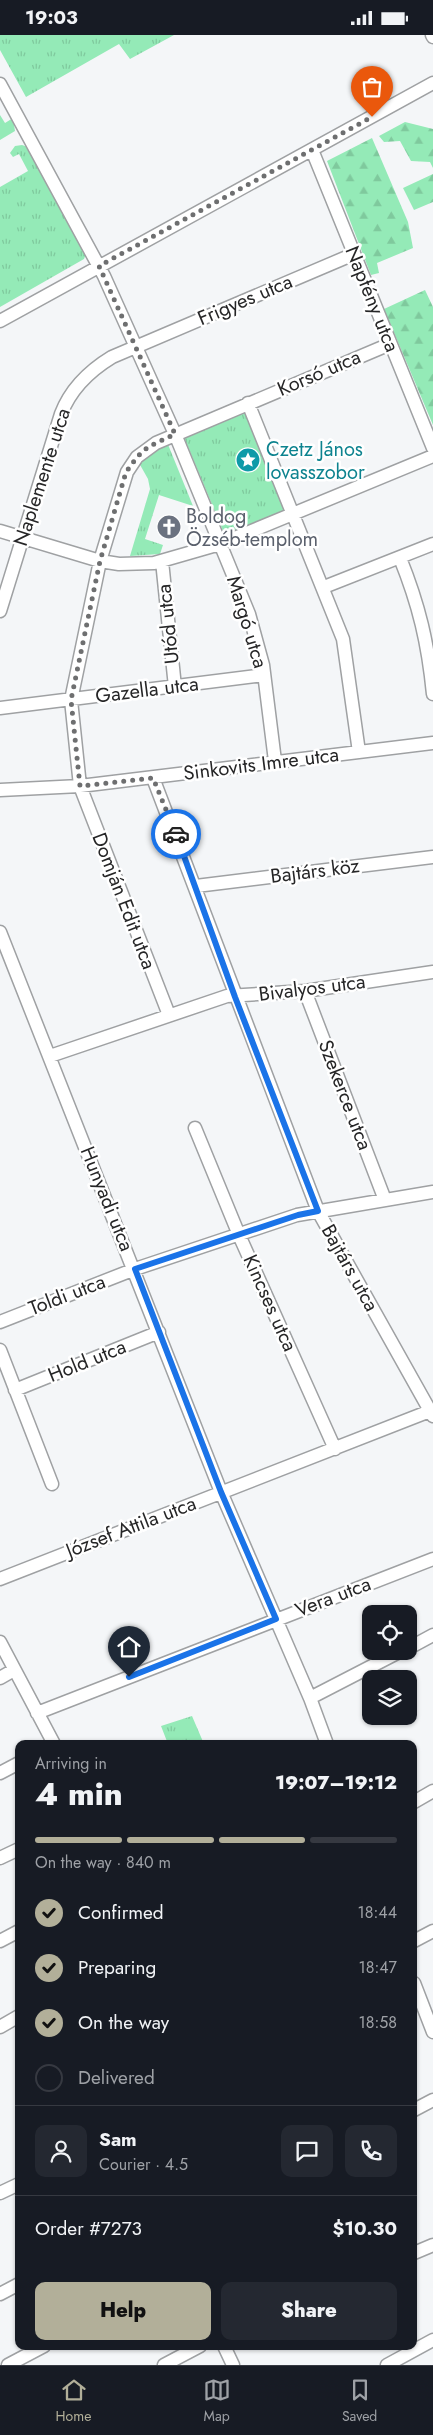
<!DOCTYPE html>
<html lang="en">
<head>
<meta charset="utf-8">
<style>
  :root { --surface:#171b24; --page:#242831; --text:#f1f3f6; --muted:#9ea1a6; --line:#363941; --accent:#b2af99 }
  body { margin:0; font-family:Jost,sans-serif; background:var(--page); color:var(--text); height:100vh; display:flex; flex-direction:column; font-size:19px; white-space:nowrap }
  * { box-sizing:border-box; margin:0 }
  p { font-size:16px; color:var(--muted) }
  .icon { flex:none; width:28px; height:28px; fill:none; stroke:currentColor; stroke-width:2; stroke-linecap:round; stroke-linejoin:round }
  .map { position:relative; flex:1; overflow:hidden }
  .side { position:absolute; left:15px; top:1705px; width:402px; height:610px; display:flex; flex-direction:column; background:var(--surface); border-radius:10px; box-shadow:0 1px 4px #0004 }
  .side>* { flex:none }
  .fabs { position:absolute; left:362px; top:1570px; display:grid; gap:10px }
  .fabs a { display:grid; place-items:center; width:55px; height:55px; border-radius:10px; background:var(--surface); box-shadow:0 1px 4px #0004; font-size:25px }
  .pin { position:absolute; display:grid; place-items:center; width:42px; height:42px; color:#fff; margin:-51px -21px; border-radius:50% 50% 50% 0; rotate:-45deg; box-shadow:0 0 5px #0007 }
  .pin .icon { rotate:45deg }
  .courier { position:absolute; display:grid; place-items:center; width:50px; height:50px; margin:-25px; border:4px solid #1a73e8; border-radius:50%; background:#fff; color:#222; box-shadow:0 1px 6px #0007 }
  .headline em { font-style:normal; font-weight:800 }
  .headline div { display:flex; flex-direction:column-reverse }
  .headline { display:flex; align-items:center; justify-content:space-between; height:85px; padding:0 20px }
  h1 { font-size:32px; font-weight:800; line-height:38px }
  .bar { display:grid; grid-template-columns:repeat(4,1fr); gap:8px 5px; align-content:center; height:60px; padding:0 20px }
  .bar i { height:6px; border-radius:4px; background:var(--line) }
  .bar .active { background:var(--accent) }
  .bar p { grid-column:span 4 }
  .line { display:flex; align-items:center; gap:12px; padding:0 20px; border-top:1px solid var(--line) }
  .line div { flex:1 }
  .round { display:grid; place-items:center; flex:none; width:52px; height:52px; border-radius:10px; background:var(--page) }
  ol { padding:0 20px; list-style:none }
  li { display:flex; align-items:center; gap:15px; height:55px }
  li p { margin-inline-start:auto }
  li .icon { padding:5px; border-radius:50%; background:var(--accent); color:#111; stroke-width:4 }
  li:last-child { color:var(--muted) }
  li i { width:28px; height:28px; border:2px solid var(--line); border-radius:50% }
  .action { display:flex; gap:10px; margin-top:auto; padding:10px 20px }
  .action a { flex:1; height:58px; border-radius:10px; background:var(--accent); color:#111; font-size:20px; font-weight:800; line-height:58px; text-align:center }
  .action a+a { background:var(--page); color:var(--text) }
  .status { display:flex; justify-content:space-between; align-items:center; height:35px; padding:0 25px; background:var(--surface); direction:ltr }
  .status svg { height:14px; fill:currentColor }
  .tab-bar { display:flex; justify-content:space-around; align-items:center; height:70px; border-top:1px solid var(--line); background:var(--surface); font-size:14px; color:var(--muted) }
  .tab-bar a { display:grid; justify-items:center; gap:2px }
  .tab-bar .active { color:var(--accent) }
  .map>svg:first-child { display:block }
  .grass { fill:url(#grass-tufts) }
  .forest { fill:url(#forest-firs) }
  .lines { fill:none; stroke-linecap:round; stroke-linejoin:round }
  .minor-casing { stroke:#9fa1a3; stroke-width:15 }
  .minor { stroke:#fff; stroke-width:12 }
  .done { stroke:#6e6f70; stroke-width:5; stroke-dasharray:0 9 }
  .route { stroke:#1a73e8; stroke-width:6 }
  .labels { text-anchor:middle; dominant-baseline:central; stroke-width:5; stroke-linejoin:round; paint-order:stroke }
  .street-label { font-size:20px; fill:#262627; stroke:#fff }
  .culture-label { font-size:20px; fill:#0d838f; stroke:#fff; text-anchor:start }
  .worship-label { font-size:20px; fill:#5b616d; stroke:#fff; text-anchor:start }
</style>
</head>
<body>
<div class="status"><b>19:03</b><svg viewBox="0 0 49 12"><path d="M0 12V9h3v3zM5 12V6h3v6zM10 12V3h3v9zM15 12V0h3v12zM26 1h20v11H26zM47 4h2v5h-2z"/></svg></div>
<div class="map">
<svg width="433" height="2330" viewBox="0 0 433 2330">
  <defs>
    <pattern id="grass-tufts" width="24" height="20" patternUnits="userSpaceOnUse" patternTransform="scale(1.25)"><rect width="24" height="20" fill="#94eab7"/><path d="M3 7l-1-3M5 7V3M7 7l1-3M15 17l-1-3M17 17v-4M19 17l1-3" fill="none" stroke="#7fc99d"/></pattern>
    <pattern id="forest-firs" width="22" height="20" patternUnits="userSpaceOnUse" patternTransform="scale(1.25)"><rect width="22" height="20" fill="#94eab7"/><path d="M5 1l3.5 6h-7zM16 11l3.5 6h-7z" fill="#7fc99d"/></pattern>
  </defs>
  <rect width="100%" height="100%" fill="#f4f6f8"/>
  <path class="grass" d="M 0,0 L 174,0 L 130,24 L 119,9 L 26,62 L 0,15 Z
    M 0,80 L 5,88 L 13,83 L 15,96 L 0,105 Z
    M 22,110 L 31,113 L 87,216 L 84,224 L 0,272 L 0,152 L 28,136 L 19,119 L 13,122 L 10,118 L 15,111 Z
    M 246,374 L 289,476 L 226,503 L 183,400 Z
    M 167,407 L 193,471 L 159,460 L 145,504 L 163,510 L 160,519 L 130,521 L 150,454 L 148,444 L 139,428 Z
    M 192,1681 L 204,1709 L 168,1709 L 161,1691 Z"/>
  <path class="forest" d="M 405,87 L 433,94 L 433,133 L 430,127 L 411,126 L 400,106 L 384,107 L 379,101 Z
    M 372,103 L 408,187 L 413,213 L 377,228 L 379,238 L 371,240 L 327,126 Z
    M 433,139 L 433,167 L 414,175 L 403,153 Z
    M 425,255 L 433,272 L 433,390 L 384,274 Z"/>
  <g class="lines">
    <defs>
      <path id="minor" d="M 432,0 L 433,2
        M 0,49 L 104,241 L 175,399 L 249,579 L 263,630 L 275,726
        M 312,115 L 433,413
        M 0,286 L 433,48
        M 248,368 L 343,604 L 359,717
        M 0,496 L 100,526 L 119,529 L 154,528 L 220,509 L 433,421
        M 400,523 C 419,570 428,608 433,659
        M 162,526 L 175,652
        M 324,552 L 433,509
        M 0,576 L 61,379 C 71,353 89,336 112,322 L 354,219
        M 0,673 L 264,640
        M 153,743 L 318,1176 L 433,1381
        M 0,755 L 80,751 L 433,708
        M 196,851 L 433,822
        M 0,897 L 221,1457 L 310,1663 L 327,1709
        M 305,956 L 385,1165
        M 169,980 L 80,751 L 71,665 L 100,526 L 127,437 L 137,422 L 156,408 L 390,309
        M 50,1021 L 227,961 L 305,956 L 433,937
        M 195,1093 L 239,1200 L 335,1414
        M 0,1287 L 135,1234 L 297,1180 L 433,1157
        M 0,1315 L 52,1449
        M 15,1355 L 159,1297
        M 0,1544 L 430,1376
        M 0,1607 L 54,1709
        M 409,1613 L 433,1600
        M 0,1643 L 14,1635
        M 310,1663 L 401,1616
        M 37,1678 L 433,1524
        M 0,1738 L 19,1728
        M 414,1767 L 433,1756
        M 0,1823 L 19,1814
        M 0,1906 L 19,1896
        M 414,1906 L 433,1896
        M 414,1948 L 433,1997
        M 0,1992 L 19,1981
        M 414,2075 L 433,2065
        M 0,2158 L 19,2149
        M 414,2218 L 433,2210
        M 0,2259 L 19,2249
        M 224,2311 L 233,2330
        M 8,2330 L 44,2311
        M 164,2330 L 200,2311
        M 387,2330 L 433,2305"/>
    </defs>
    <use href="#minor" class="minor-casing"/>
    <use href="#minor" class="minor"/>
  </g>
  <g class="lines">
    <path class="done" d="M 176,799 L 153,743 L 80,751 L 71,665 L 100,526 L 126,437 L 137,422 L 148,412 L 175,399 L 99,231 L 372,82"/>
    <path class="route" d="M 129,1642 L 276,1584 L 221,1457 L 135,1234 L 298,1180 L 318,1176 L 235,962 L 176,799"/>
  </g>
  <defs>
    <symbol id="sight-disc" viewBox="-11 -11 22 22"><circle r="9.5" fill="#0f9aa8" stroke="#fff"/><path d="M0-6L1.8-2.2L6-1.7L2.9 1.2L3.7 5.4L0 3.3L-3.7 5.4L-2.9 1.2L-6-1.7L-1.8-2.2Z" fill="#fff"/></symbol>
    <symbol id="church-disc" viewBox="-11 -11 22 22"><circle r="9.5" fill="#6b7280" stroke="#fff"/><path d="M-1.2-6h2.4v3.5h3.3v2.4h-3.3V6h-2.4V-.1h-3.3v-2.4h3.3Z" fill="#fff"/></symbol>
  </defs>
  <g fill-rule="evenodd">
    <use href="#sight-disc" x="234" y="411" width="28" height="28"/>
    <use href="#church-disc" x="155" y="478" width="28" height="28"/>
  </g>
  <g class="labels">
    <g class="street-label">
      <text transform="translate(372 264) rotate(68)">Napfény utca</text>
      <text transform="translate(245 265) rotate(-23)">Frigyes utca</text>
      <text transform="translate(319 338) rotate(-23)">Korsó utca</text>
      <text transform="translate(42 442) rotate(-72)">Naplemente utca</text>
      <text transform="translate(247 587) rotate(73)">Margó utca</text>
      <text transform="translate(168 589) rotate(-96)">Utód utca</text>
      <text transform="translate(147 655) rotate(-7)">Gazella utca</text>
      <text transform="translate(261 729) rotate(-7)">Sinkovits Imre utca</text>
      <text transform="translate(315 836) rotate(-7)">Bajtárs köz</text>
      <text transform="translate(124 866) rotate(69)">Domján Edit utca</text>
      <text transform="translate(312 953) rotate(-7)">Bivalyos utca</text>
      <text transform="translate(345 1060) rotate(69)">Szekerce utca</text>
      <text transform="translate(107 1164) rotate(68)">Hunyadi utca</text>
      <text transform="translate(350 1233) rotate(61)">Bajtárs utca</text>
      <text transform="translate(67 1260) rotate(-21)">Toldi utca</text>
      <text transform="translate(270 1268) rotate(66)">Kincses utca</text>
      <text transform="translate(87 1326) rotate(-22)">Hold utca</text>
      <text transform="translate(131 1492) rotate(-21)">József Attila utca</text>
      <text transform="translate(333 1562) rotate(-21)">Vera utca</text>
    </g>
    <g class="culture-label">
      <text x="266" y="414">Czetz János<tspan x="266" dy="23">lovasszobor</tspan></text>
    </g>
    <g class="worship-label">
      <text x="186" y="481">Boldog<tspan x="186" dy="23">Özséb-templom</tspan></text>
    </g>
  </g>
</svg>
<div class="fabs">
<a><svg class="icon" aria-label="locate" viewBox="0 0 24 24"><circle cx="12" cy="12" r="6"/><path d="M12 2v4M12 18v4M2 12h4M18 12h4"/></svg></a>
<a><svg class="icon" aria-label="layers" viewBox="0 0 24 24"><path d="M12 4l9 5-9 5-9-5zM3 14l9 5 9-5"/></svg></a>
</div>
<div class="pin" style="left:372px;top:82px;background:#ea580c"><svg class="icon" aria-label="bag" viewBox="0 0 24 24"><path d="M5 8h14l-1 12H6zM9 8a3 3 0 0 1 6 0"/></svg></div>
<div class="pin" style="left:129px;top:1642px;background:#1f2937"><svg class="icon" aria-label="home" viewBox="0 0 24 24"><path d="M3 11l9-7 9 7M6 9v11h12V9"/></svg></div>
<div class="courier" style="left:176px;top:799px"><svg class="icon" aria-label="car" viewBox="0 0 24 24"><path d="M5 17H2v-5l4-1 3-4h7l3 4 3 1v5h-3M9 17h6M6 11h13"/><circle cx="7" cy="17" r="2"/><circle cx="17" cy="17" r="2"/></svg></div>
<section class="side">
<div class="headline"><div><h1>4 min</h1><p>Arriving in</p></div><em>19:07–19:12</em></div>
<div class="bar"><i class="active"></i><i class="active"></i><i class="active"></i><i></i><p>On the way · 840 m</p></div>
<ol>
<li><svg class="icon" aria-label="check" viewBox="0 0 24 24"><path d="M5 12l5 5 9-10"/></svg>Confirmed<p>18:44</p></li>
<li><svg class="icon" aria-label="check" viewBox="0 0 24 24"><path d="M5 12l5 5 9-10"/></svg>Preparing<p>18:47</p></li>
<li><svg class="icon" aria-label="check" viewBox="0 0 24 24"><path d="M5 12l5 5 9-10"/></svg>On the way<p>18:58</p></li>
<li><i></i>Delivered</li>
</ol>
<div class="line" style="height:90px"><a class="round"><svg class="icon" aria-label="person" viewBox="0 0 24 24"><circle cx="12" cy="8" r="4"/><path d="M4 21q1-7 8-7t8 7"/></svg></a><div><b>Sam</b><p>Courier · 4.5</p></div><a class="round"><svg class="icon" aria-label="chat" viewBox="0 0 24 24"><path d="M4 5h16v11H9l-5 4z"/></svg></a><a class="round"><svg class="icon" aria-label="phone" viewBox="0 0 24 24"><path d="M5 4h4l2 5-3 2q2 4 5 5l2-3 5 2v4C11 20 4 13 5 4z"/></svg></a></div>
<div class="line" style="height:65px"><div>Order #7273</div><b>$10.30</b></div>
<div class="action"><a>Help</a><a>Share</a></div>
</section>
</div>
<nav class="tab-bar">
<a class="active"><svg class="icon" aria-label="home" viewBox="0 0 24 24"><path d="M3 11l9-7 9 7M6 9v11h12V9"/></svg>Home</a>
<a><svg class="icon" aria-label="map" viewBox="0 0 24 24"><path d="M3 6l6-2 6 2 6-2v14l-6 2-6-2-6 2zM9 4v14M15 6v14"/></svg>Map</a>
<a><svg class="icon" aria-label="saved" viewBox="0 0 24 24"><path d="M7 4h10v16l-5-4-5 4z"/></svg>Saved</a>
</nav>
</body>
</html>
